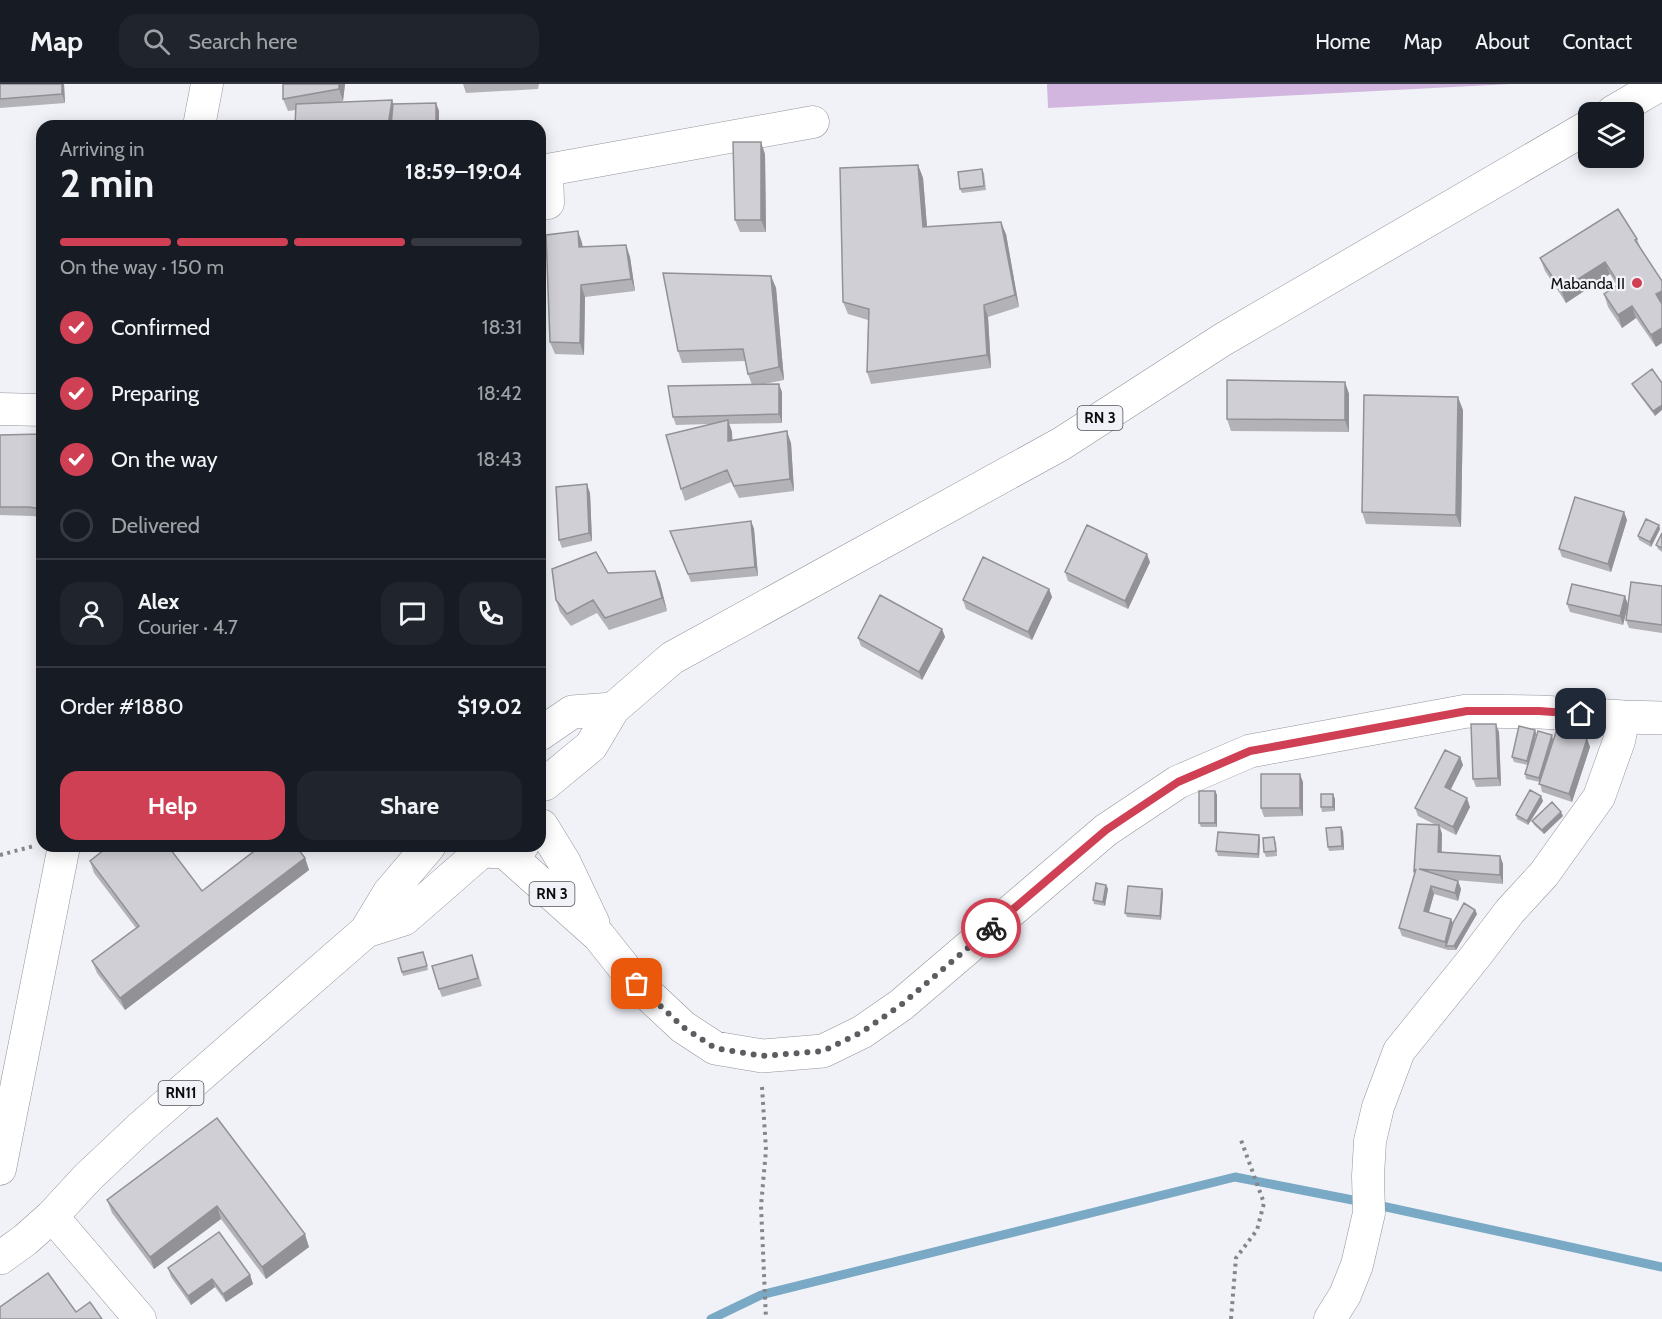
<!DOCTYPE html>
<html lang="en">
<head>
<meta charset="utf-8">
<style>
  :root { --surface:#171b24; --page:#20242c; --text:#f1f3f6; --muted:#9ea1a6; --line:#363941; --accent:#d04054 }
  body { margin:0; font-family:Cabin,sans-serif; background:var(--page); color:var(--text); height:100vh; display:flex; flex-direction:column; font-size:22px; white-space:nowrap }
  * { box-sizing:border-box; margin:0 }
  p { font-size:20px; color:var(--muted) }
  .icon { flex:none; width:33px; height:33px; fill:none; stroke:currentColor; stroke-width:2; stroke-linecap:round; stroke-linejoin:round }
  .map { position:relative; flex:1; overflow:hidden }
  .side { position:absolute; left:36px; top:36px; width:510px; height:732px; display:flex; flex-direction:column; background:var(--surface); border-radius:18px; box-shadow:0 3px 15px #0003 }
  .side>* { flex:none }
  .buttons { position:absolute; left:1578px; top:18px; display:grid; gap:12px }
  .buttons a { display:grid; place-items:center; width:66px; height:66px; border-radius:12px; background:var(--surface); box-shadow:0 3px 15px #0003; font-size:30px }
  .pin { position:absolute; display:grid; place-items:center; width:51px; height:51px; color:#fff; margin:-26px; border-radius:12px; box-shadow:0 3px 9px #0006 }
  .courier { position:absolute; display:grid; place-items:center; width:60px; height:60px; margin:-30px; border:4px solid #d04054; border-radius:50%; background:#fff; color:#222; box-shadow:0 2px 8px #0007 }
  .overview em { font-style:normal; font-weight:700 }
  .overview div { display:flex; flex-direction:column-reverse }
  .overview { display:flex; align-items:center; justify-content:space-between; height:102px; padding:0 24px }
  h1 { font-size:39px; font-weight:700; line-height:45px }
  .bar { display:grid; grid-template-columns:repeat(4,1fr); gap:9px 6px; align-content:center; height:72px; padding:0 24px }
  .bar i { height:8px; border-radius:4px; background:var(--line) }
  .bar .on { background:var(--accent) }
  .bar p { grid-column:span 4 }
  .line { display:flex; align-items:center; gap:15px; padding:0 24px; border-top:2px solid var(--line) }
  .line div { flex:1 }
  .round { display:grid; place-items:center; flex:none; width:63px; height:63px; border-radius:18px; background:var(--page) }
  ol { padding:0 24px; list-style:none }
  li { display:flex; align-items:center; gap:18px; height:66px }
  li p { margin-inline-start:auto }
  li .icon { padding:6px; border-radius:50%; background:var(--accent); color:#fff; stroke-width:4 }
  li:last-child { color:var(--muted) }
  li i { width:33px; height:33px; border:3px solid var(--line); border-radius:50% }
  .button { display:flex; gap:12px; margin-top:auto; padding:12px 24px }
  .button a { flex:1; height:69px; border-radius:18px; background:var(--accent); color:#fff; font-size:24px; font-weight:700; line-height:69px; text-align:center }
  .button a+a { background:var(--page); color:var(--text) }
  header { display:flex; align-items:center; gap:36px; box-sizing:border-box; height:84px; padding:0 30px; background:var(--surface); border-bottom:2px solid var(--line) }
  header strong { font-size:28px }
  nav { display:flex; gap:33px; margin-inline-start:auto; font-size:21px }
  .search { width:420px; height:54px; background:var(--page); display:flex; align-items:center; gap:15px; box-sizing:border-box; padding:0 21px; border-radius:18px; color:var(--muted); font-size:22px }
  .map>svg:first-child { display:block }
  .green { fill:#d3b6df }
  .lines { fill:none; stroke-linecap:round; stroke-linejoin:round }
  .stream { stroke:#79a9c5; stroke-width:9 }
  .minor-casing { stroke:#93949a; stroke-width:33 }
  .major-casing { stroke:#93949a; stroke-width:34 }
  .highway-casing { stroke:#93949a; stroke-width:34 }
  .path { stroke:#85868a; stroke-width:4; stroke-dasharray:3 4.5; stroke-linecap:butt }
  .minor { stroke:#fff; stroke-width:32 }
  .major { stroke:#fff; stroke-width:33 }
  .highway { stroke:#fff; stroke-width:33 }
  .wall { fill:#b3b2b7 }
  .shaded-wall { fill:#929195 }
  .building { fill:#d0cfd5; stroke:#929195; stroke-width:1.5 }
  .done { stroke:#5c5d61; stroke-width:6; stroke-dasharray:0 10.8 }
  .route { stroke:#d04054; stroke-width:8 }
  .poi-dot { fill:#d04054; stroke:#f0f2f8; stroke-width:2 }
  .labels { text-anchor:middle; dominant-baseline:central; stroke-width:4.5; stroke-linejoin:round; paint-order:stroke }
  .shield { fill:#f0f2f8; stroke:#505255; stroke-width:1.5 }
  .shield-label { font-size:15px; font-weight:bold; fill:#0c0d0f }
  .poi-label { font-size:16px; fill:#0c0d0f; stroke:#f0f2f8; text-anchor:end }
</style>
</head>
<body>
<header>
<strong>Map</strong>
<div class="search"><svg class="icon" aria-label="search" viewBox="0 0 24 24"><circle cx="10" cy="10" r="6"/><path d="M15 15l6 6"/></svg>Search here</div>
<nav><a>Home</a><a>Map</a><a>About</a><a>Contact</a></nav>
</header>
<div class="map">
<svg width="1662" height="1235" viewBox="0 0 1662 1235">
  <rect width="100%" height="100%" fill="#f0f2f8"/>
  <path class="green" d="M 1047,0 L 1511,0 L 1048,24 Z"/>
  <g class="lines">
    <path class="stream" d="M 711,1235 L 761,1211 L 1235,1093 L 1368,1119 L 1662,1183"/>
    <defs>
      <path id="minor" d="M 199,42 L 207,0
        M 540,119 L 548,119 L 547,86 L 813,38
        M 0,325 L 42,326
        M 0,1085 L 64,762
        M 52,1132 L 140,1235
        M 1330,1235 L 1345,1211 L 1357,1181 L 1369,1129 L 1368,1092 L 1370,1057 L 1378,1023 L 1399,967 L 1475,873 L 1510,827 L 1544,790 L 1599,713 L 1619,657 L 1624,633"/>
      <path id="major" d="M 366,847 L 404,835 L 482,767
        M 0,1174 L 25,1156 L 52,1132 L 88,1093 L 140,1044 L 366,847 L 389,809 L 429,762"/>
      <path id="highway" d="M 1613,28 L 1661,0
        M 540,650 L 572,628 L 613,625
        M 545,700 L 591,662 L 613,625 L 672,574 L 1061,360 L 1222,256 L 1588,43
        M 542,742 L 564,778 L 593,839
        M 472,762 C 489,771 505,768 522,762
        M 505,768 L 599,852 L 637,900 L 683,943 L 715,964 L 762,972 L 823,967 L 862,948 L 901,921 L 1106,746 L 1178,698 L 1250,667 L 1467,627 L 1540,628 L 1624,633 L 1662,634"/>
    </defs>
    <use href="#minor" class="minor-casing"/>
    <use href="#major" class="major-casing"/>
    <use href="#highway" class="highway-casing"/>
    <path class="path" d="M 0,771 L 34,762
      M 762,1003 L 766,1066 L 761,1122 L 766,1235
      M 1231,1235 L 1236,1174 L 1257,1146 L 1264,1119 L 1241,1056"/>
    <use href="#minor" class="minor"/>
    <use href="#major" class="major"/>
    <use href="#highway" class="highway"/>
  </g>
  <path class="wall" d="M 0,0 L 64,0 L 65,19 L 0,24 Z
    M 283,0 L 345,0 L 343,17 L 339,18 L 392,16 L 393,20 L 436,19 L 439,27 L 439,42 L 295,42 L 296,26 L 288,27 L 283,15 Z
    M 463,0 L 539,0 L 538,5 L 466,9 Z
    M 765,70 L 766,148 L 740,148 L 735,136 Z
    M 918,81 L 923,94 L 927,143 L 1006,150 L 1019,223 L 988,233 L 991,284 L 871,300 L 867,288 L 868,236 L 848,230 L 843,218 Z
    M 982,85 L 984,89 L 986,106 L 962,109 L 960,105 Z
    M 578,147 L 582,159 L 583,163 L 626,161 L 630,173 L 635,207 L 585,213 L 584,271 L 555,270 L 550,258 Z
    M 1637,155 L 1640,163 L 1656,263 L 1636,234 L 1622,244 L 1608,223 L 1604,210 L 1617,202 L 1610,190 L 1566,219 L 1545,187 L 1540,174 Z
    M 771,192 L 776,204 L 784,296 L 759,301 L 782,308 L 782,339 L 729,340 L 732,348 L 732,356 L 791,359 L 794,407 L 739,414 L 731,398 L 685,417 L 681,405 L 710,340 L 676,341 L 673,333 L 752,301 L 748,290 L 745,277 L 682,279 L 678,267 Z
    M 1652,285 L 1655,332 L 1634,304 L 1632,300 Z
    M 1345,298 L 1349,310 L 1349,348 L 1231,347 L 1227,335 Z
    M 1463,326 L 1461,443 L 1366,440 L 1362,428 Z
    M 42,350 L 42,433 L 32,432 L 0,431 L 0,351 Z
    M 590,409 L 592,457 L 562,464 L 559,456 Z
    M 1624,428 L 1627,436 L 1611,488 L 1562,473 L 1559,465 Z
    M 751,437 L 754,445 L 758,492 L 691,498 L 674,456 Z
    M 1659,441 L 1660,445 L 1651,463 L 1639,456 L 1638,452 Z
    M 1662,449 L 1662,468 L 1658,465 L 1656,461 Z
    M 1150,478 L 1128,525 L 1068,497 L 1065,488 Z
    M 655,487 L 660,499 L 667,527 L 609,546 L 597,529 L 571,542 L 560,528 L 556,516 L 608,489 Z
    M 1662,502 L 1662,549 L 1629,544 L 1626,536 Z
    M 1049,505 L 1052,513 L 1032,556 L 966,525 L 963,516 Z
    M 1625,512 L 1628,521 L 1623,541 L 1570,528 L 1567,520 Z
    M 942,545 L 945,553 L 922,596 L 861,562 L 858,554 Z
    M 1535,646 L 1536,650 L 1531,669 L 1553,656 L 1546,678 L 1587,655 L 1590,663 L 1572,718 L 1542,708 L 1540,698 L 1526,695 L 1525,690 L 1528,681 L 1514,678 L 1512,673 Z
    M 1499,648 L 1501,702 L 1476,703 L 1473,695 Z
    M 1460,673 L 1463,681 L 1450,706 L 1470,723 L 1456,751 L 1440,743 L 1442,750 L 1442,769 L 1500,772 L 1503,780 L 1503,800 L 1455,796 L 1458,797 L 1461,805 L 1458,817 L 1434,810 L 1429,828 L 1451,835 L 1453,839 L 1475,826 L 1477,830 L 1456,866 L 1448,866 L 1402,852 L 1399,844 L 1436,741 L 1418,732 L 1415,724 Z
    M 1303,698 L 1303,732 L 1264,733 L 1261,724 Z
    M 1215,707 L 1217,711 L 1217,743 L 1201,743 L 1199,739 Z
    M 1541,712 L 1543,717 L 1528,741 L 1517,735 L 1516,731 Z
    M 1335,715 L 1335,727 L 1322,728 L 1321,723 Z
    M 1563,732 L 1544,750 L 1534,741 L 1532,737 Z
    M 1343,747 L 1344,766 L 1329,767 L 1328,763 Z
    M 1260,755 L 1259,774 L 1218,772 L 1216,767 Z
    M 1276,757 L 1277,772 L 1266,773 L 1264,768 Z
    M 305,774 L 309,786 L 125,926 L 97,889 L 92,877 L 136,844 L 94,789 L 90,777 L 202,807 Z
    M 1106,801 L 1108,805 L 1105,822 L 1094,820 L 1093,816 Z
    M 1163,809 L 1161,836 L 1127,833 L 1125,829 Z
    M 423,868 L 428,886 L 403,892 L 398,874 Z
    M 475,879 L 482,902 L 442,913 L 439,905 Z
    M 217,1034 L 309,1163 L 266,1195 L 221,1135 L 154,1185 L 112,1129 L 107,1116 Z
    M 168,1184 L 250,1191 L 253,1200 L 226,1218 L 215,1203 L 191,1221 L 171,1193 Z"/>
  <path class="shaded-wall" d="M 62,0 L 64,0 L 65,19 L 62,10 Z
    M 339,0 L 345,0 L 343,17 L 339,5 Z
    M 392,16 L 396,28 L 394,42 L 388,42 Z
    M 436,19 L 439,27 L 439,42 L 436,42 Z
    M 761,58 L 765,70 L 766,148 L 761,136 Z
    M 918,81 L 923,94 L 928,155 L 923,143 Z
    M 1001,138 L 1006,150 L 1019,223 L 1015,211 Z
    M 578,147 L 582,159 L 584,176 L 579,163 Z
    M 626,161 L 630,173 L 635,207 L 631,195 Z
    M 1605,178 L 1610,190 L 1566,219 L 1561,206 Z
    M 771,192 L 776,204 L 784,296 L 779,283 Z
    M 581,201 L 585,213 L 584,271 L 580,259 Z
    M 1662,207 L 1662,222 L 1656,210 Z
    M 984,221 L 988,233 L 991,284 L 987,271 Z
    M 1632,222 L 1636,234 L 1622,244 L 1618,231 Z
    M 1662,244 L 1662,259 L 1656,263 L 1651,251 Z
    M 1345,298 L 1349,310 L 1349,348 L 1345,336 Z
    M 779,300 L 782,308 L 782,339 L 779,330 Z
    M 1458,313 L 1463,326 L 1461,443 L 1456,431 Z
    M 1662,321 L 1662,326 L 1655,332 L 1653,327 Z
    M 728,336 L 732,348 L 733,369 L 728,357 Z
    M 787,347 L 791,359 L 794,407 L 790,395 Z
    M 587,400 L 590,409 L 592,457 L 589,449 Z
    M 1624,428 L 1627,436 L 1611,488 L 1608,480 Z
    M 751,437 L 754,445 L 758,492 L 755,483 Z
    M 1659,441 L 1660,445 L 1651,463 L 1650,458 Z
    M 1147,470 L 1150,478 L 1128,525 L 1125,517 Z
    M 655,487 L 660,499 L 667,527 L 662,514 Z
    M 1049,505 L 1052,513 L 1032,556 L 1028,548 Z
    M 1625,512 L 1628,521 L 1623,541 L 1620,532 Z
    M 942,545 L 945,553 L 922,596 L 919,588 Z
    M 1496,640 L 1499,648 L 1501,702 L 1498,694 Z
    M 1535,646 L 1536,650 L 1528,681 L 1527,677 Z
    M 1552,651 L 1553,656 L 1540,699 L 1539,694 Z
    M 1587,655 L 1590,663 L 1572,718 L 1569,710 Z
    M 1460,673 L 1463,681 L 1448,711 L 1445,703 Z
    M 1300,690 L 1303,698 L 1303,732 L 1300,724 Z
    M 1215,707 L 1217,711 L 1217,743 L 1215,739 Z
    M 1333,710 L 1335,715 L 1335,727 L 1333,723 Z
    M 1541,712 L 1543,717 L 1528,741 L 1527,737 Z
    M 1467,714 L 1470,723 L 1456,751 L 1453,743 Z
    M 1561,728 L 1563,732 L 1544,750 L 1542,746 Z
    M 1439,741 L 1442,750 L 1441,777 L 1438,768 Z
    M 1341,743 L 1343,747 L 1344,766 L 1342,762 Z
    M 1259,751 L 1260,755 L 1259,774 L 1258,770 Z
    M 1500,772 L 1503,780 L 1503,800 L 1500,791 Z
    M 305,774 L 309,786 L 125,926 L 120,914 Z
    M 1458,797 L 1461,805 L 1458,817 L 1455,809 Z
    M 1106,801 L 1108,805 L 1105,822 L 1103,818 Z
    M 1431,802 L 1434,810 L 1427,835 L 1424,827 Z
    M 1162,805 L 1163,809 L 1161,836 L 1160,832 Z
    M 1475,826 L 1477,830 L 1456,866 L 1454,862 Z
    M 1451,835 L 1454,843 L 1446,862 L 1445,858 Z
    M 217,1122 L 221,1135 L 154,1185 L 150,1173 Z
    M 305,1150 L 309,1163 L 266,1195 L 262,1183 Z
    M 250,1191 L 253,1200 L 226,1218 L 223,1210 Z
    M 212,1195 L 215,1203 L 191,1221 L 188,1212 Z"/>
  <path class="building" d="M 0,0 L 62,0 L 62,10 L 0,15 Z
    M 283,0 L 339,0 L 339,5 L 283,15 Z
    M 392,16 L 388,42 L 295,42 L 296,20 Z
    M 436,19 L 436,42 L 391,42 L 393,20 Z
    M 733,58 L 761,58 L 761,136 L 735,136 Z
    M 918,81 L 923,143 L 1001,138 L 1015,211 L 984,221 L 987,271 L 867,288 L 869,225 L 843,218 L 840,84 Z
    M 982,85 L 984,102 L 960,105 L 958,88 Z
    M 1618,125 L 1637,155 L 1635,156 L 1662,197 L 1662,207 L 1656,210 L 1662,220 L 1662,244 L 1651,251 L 1632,222 L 1618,231 L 1604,210 L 1619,200 L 1605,178 L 1561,206 L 1540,174 Z
    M 578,147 L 579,163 L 626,161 L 631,195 L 581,201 L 580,259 L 550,258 L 546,151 Z
    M 663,189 L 771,192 L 779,283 L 748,290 L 743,265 L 678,267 Z
    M 1652,285 L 1662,299 L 1662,321 L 1653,327 L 1632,300 Z
    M 1227,296 L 1345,298 L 1345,336 L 1227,335 Z
    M 779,300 L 779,330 L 673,333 L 668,302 Z
    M 1364,311 L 1458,313 L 1456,431 L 1362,428 Z
    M 728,336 L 728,357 L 787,347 L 790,395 L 734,402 L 727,386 L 681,405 L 666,351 Z
    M 42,350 L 42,425 L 29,423 L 0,423 L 0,351 Z
    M 587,400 L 589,449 L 559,456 L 556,403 Z
    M 1575,413 L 1624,428 L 1608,480 L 1559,465 Z
    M 1646,435 L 1659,441 L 1650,458 L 1638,452 Z
    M 751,437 L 755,483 L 688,490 L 670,447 Z
    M 1087,441 L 1147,470 L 1125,517 L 1065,488 Z
    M 1662,449 L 1662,464 L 1656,461 Z
    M 596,468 L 608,489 L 655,487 L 662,514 L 605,534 L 593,516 L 567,530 L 556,516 L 552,485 Z
    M 983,473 L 1049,505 L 1028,548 L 963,516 Z
    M 1631,498 L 1662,502 L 1662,541 L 1626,536 Z
    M 1572,500 L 1625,512 L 1620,532 L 1567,520 Z
    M 880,511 L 942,545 L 919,588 L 858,554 Z
    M 1471,640 L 1496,640 L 1498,694 L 1473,695 Z
    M 1519,642 L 1535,646 L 1527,677 L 1512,673 Z
    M 1557,645 L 1587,655 L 1569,710 L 1539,700 Z
    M 1538,647 L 1552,651 L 1539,694 L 1525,690 Z
    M 1445,666 L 1460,673 L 1445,703 L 1467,714 L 1453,743 L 1415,724 Z
    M 1261,690 L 1300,690 L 1300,724 L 1261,724 Z
    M 1530,706 L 1541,712 L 1527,737 L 1516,731 Z
    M 1199,707 L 1215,707 L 1215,739 L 1199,739 Z
    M 1321,710 L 1333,710 L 1333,723 L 1321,723 Z
    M 1552,718 L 1561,728 L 1542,746 L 1532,737 Z
    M 1417,740 L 1439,741 L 1438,768 L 1500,772 L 1500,791 L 1419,785 L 1458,797 L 1455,809 L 1431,802 L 1424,827 L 1451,835 L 1445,858 L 1399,844 L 1416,785 L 1414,787 Z
    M 1341,743 L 1342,762 L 1328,763 L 1326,744 Z
    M 1218,748 L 1259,751 L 1258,770 L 1216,767 Z
    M 1274,753 L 1276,767 L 1264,768 L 1263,754 Z
    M 109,762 L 168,762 L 202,807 L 261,762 L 296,762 L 305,774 L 120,914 L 92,877 L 139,842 L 90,777 Z
    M 1096,799 L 1106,801 L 1103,818 L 1093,816 Z
    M 1128,802 L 1162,805 L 1160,832 L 1125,829 Z
    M 1464,819 L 1475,826 L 1454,862 L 1446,862 L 1453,839 Z
    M 423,868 L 427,882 L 402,888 L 398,874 Z
    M 472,871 L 478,894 L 439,905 L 432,882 Z
    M 217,1034 L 305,1150 L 262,1183 L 217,1122 L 150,1173 L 107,1116 Z
    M 219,1148 L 250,1191 L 223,1210 L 212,1195 L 188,1212 L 168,1184 Z
    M 48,1189 L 76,1228 L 90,1218 L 102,1235 L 0,1235 L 0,1223 Z"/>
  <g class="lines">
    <path class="done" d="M 637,900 L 683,943 L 715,964 L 762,972 L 823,967 L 862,948 L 901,921 L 991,844"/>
    <path class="route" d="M 991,844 L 1106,746 L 1178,698 L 1250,667 L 1467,627 L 1539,627 L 1581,630"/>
  </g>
  <circle class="poi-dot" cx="1637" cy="199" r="6"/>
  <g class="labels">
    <g class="shield">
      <rect x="1077.5" y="322" width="45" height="24" rx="4.5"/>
      <rect x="529.5" y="798" width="45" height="24" rx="4.5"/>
      <rect x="158.5" y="997" width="45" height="24" rx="4.5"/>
    </g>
    <g class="shield-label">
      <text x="1100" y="334">RN 3</text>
      <text x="552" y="810">RN 3</text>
      <text x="181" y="1009">RN11</text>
    </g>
    <g class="poi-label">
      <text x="1625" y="199">Mabanda II</text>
    </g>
  </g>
</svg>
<div class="buttons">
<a><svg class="icon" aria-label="layers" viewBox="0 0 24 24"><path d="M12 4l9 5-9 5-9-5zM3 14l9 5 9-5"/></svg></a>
</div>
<div class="pin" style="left:637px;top:900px;background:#ea580c"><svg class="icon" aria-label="bag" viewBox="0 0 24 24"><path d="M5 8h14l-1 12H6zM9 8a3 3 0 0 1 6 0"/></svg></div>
<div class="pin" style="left:1581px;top:630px;background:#1f2937"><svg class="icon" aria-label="home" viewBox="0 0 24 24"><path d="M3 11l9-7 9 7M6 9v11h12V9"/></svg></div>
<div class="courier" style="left:991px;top:844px"><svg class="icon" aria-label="bike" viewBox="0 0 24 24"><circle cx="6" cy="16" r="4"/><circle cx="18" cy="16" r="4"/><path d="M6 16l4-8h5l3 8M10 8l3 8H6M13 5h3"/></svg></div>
<section class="side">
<div class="overview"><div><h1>2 min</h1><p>Arriving in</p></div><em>18:59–19:04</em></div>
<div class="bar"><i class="on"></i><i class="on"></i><i class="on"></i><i></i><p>On the way · 150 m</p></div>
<ol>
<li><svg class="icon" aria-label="check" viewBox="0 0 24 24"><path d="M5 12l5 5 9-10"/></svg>Confirmed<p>18:31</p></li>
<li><svg class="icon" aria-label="check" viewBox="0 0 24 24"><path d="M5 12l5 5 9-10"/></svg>Preparing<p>18:42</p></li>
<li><svg class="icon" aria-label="check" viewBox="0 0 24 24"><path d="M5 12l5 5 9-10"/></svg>On the way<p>18:43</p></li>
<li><i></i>Delivered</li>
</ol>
<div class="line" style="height:108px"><a class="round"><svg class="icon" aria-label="person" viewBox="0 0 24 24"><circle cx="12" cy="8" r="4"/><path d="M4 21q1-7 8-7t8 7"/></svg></a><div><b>Alex</b><p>Courier · 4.7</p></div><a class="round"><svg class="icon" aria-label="chat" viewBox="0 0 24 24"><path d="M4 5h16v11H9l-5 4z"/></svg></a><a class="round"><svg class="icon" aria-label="phone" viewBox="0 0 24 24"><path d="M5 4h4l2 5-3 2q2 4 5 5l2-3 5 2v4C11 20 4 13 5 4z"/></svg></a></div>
<div class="line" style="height:78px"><div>Order #1880</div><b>$19.02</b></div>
<div class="button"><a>Help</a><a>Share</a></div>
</section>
</div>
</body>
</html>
